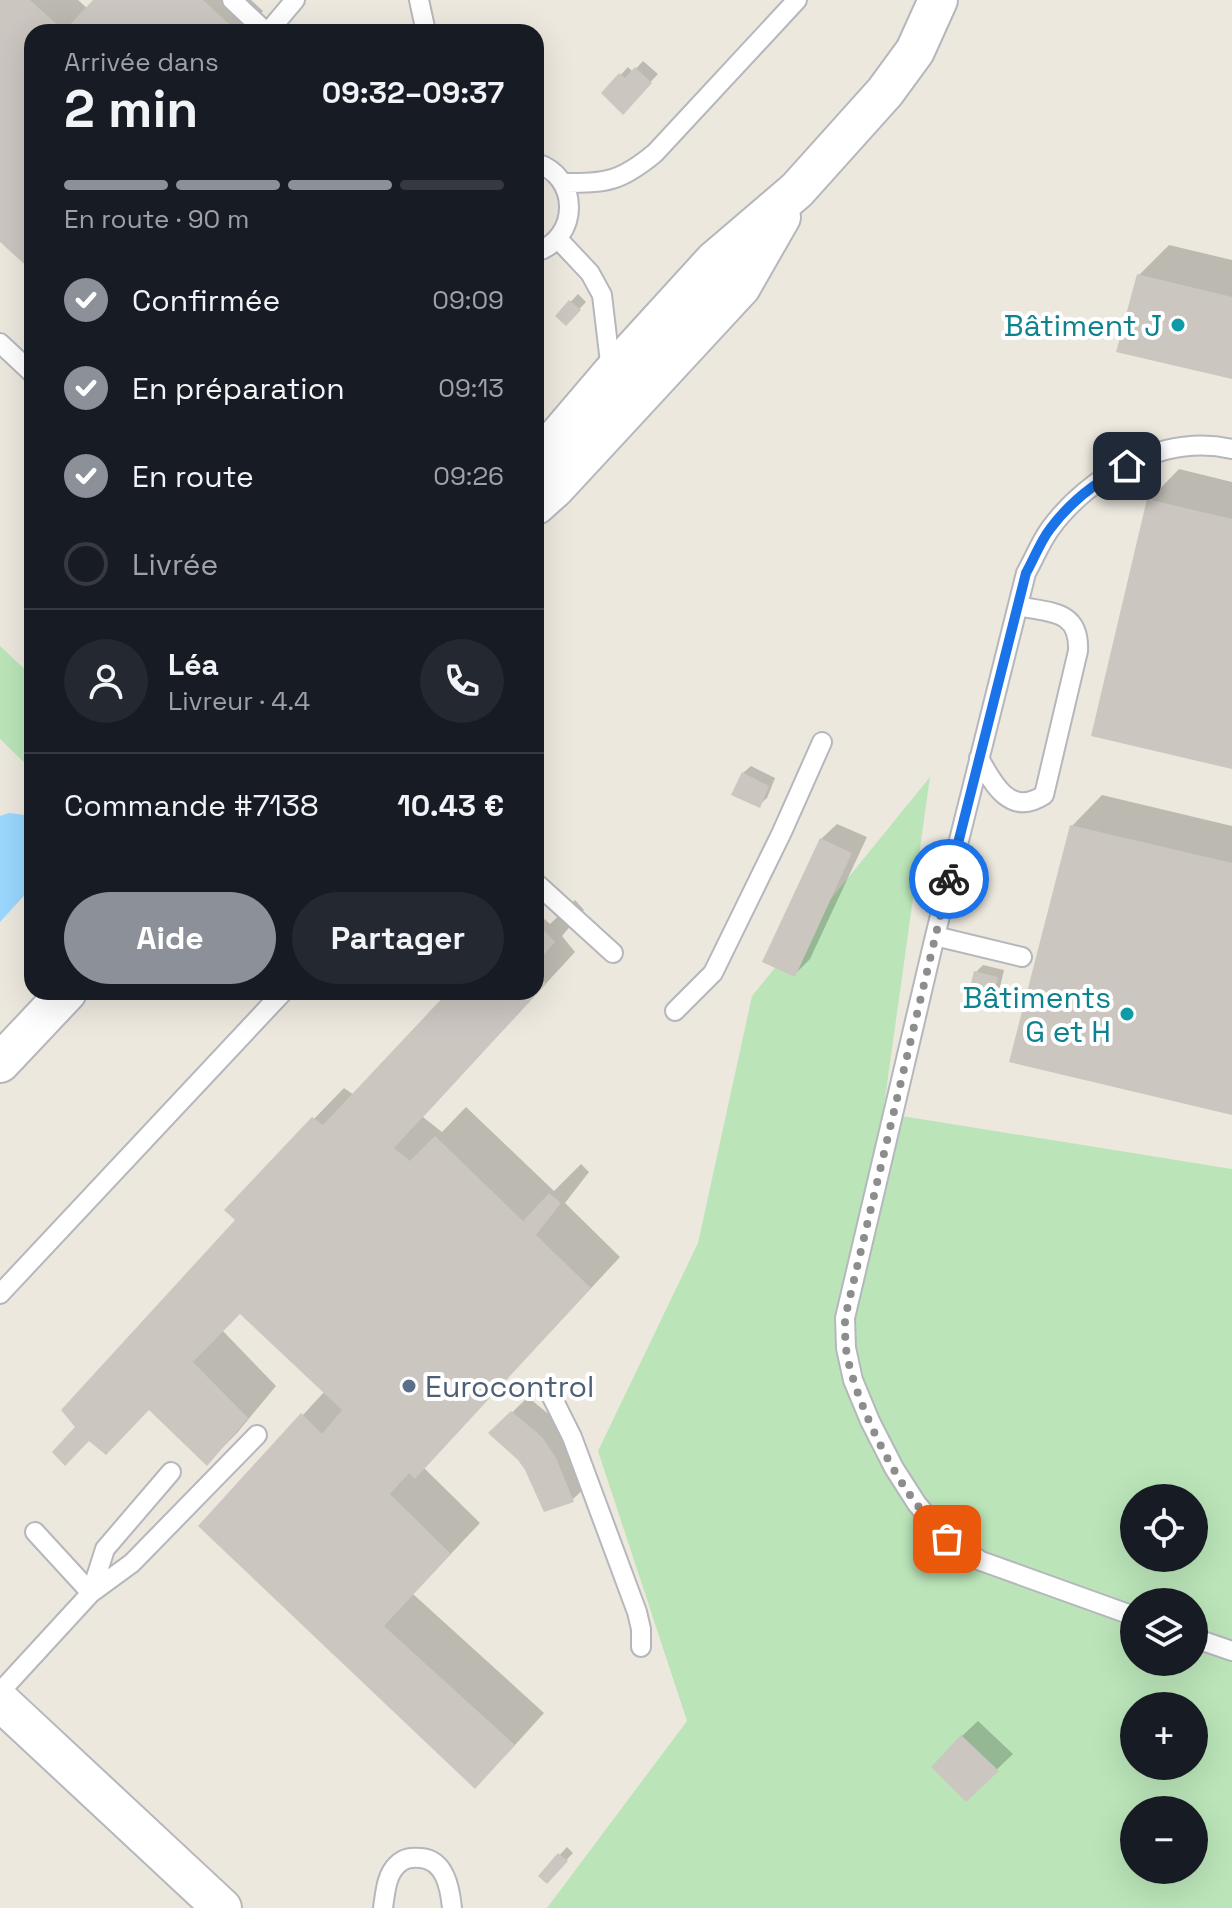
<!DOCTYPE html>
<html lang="fr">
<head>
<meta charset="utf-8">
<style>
  :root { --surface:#171b24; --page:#242831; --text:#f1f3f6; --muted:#9ea1a6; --line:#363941; --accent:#8c9099 }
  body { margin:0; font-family:"Space Grotesk",sans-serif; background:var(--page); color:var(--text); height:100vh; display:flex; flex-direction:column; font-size:30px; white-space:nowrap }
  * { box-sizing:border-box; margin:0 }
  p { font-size:26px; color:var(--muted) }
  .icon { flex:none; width:44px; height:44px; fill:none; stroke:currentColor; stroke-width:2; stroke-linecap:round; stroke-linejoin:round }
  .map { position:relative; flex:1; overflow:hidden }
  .details { position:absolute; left:24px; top:24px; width:520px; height:976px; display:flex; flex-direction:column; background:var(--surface); border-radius:24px; box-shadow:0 8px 32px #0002 }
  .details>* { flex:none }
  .fabs { position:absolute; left:1120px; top:1484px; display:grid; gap:16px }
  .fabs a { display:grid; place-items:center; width:88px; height:88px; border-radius:50%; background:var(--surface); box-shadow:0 8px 32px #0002; font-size:40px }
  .pin { position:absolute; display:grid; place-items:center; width:68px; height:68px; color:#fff; margin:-34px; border-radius:16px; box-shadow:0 4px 12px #0006 }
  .courier { position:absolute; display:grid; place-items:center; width:80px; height:80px; margin:-40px; border:6px solid #1a73e8; border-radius:50%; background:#fff; color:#222; box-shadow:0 2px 10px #0007 }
  .head em { font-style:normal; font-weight:600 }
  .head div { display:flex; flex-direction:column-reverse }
  .head { display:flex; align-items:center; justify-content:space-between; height:136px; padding:0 40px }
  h1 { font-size:52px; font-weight:600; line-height:60px }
  .bar { display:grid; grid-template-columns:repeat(4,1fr); gap:12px 8px; align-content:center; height:96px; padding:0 40px }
  .bar i { height:10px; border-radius:6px; background:var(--line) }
  .bar .on { background:var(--accent) }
  .bar p { grid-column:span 4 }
  .line { display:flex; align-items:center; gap:20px; padding:0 40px; border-top:2px solid var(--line) }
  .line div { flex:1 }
  .round { display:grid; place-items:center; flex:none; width:84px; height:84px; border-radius:42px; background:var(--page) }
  ol { padding:0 40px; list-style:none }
  li { display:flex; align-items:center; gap:24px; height:88px }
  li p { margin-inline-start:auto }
  li .icon { padding:8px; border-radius:50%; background:var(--accent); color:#fff; stroke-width:4 }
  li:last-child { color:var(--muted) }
  li i { width:44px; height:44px; border:4px solid var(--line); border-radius:50% }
  .cta { display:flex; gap:16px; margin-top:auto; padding:16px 40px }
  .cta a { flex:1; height:92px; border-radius:48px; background:var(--accent); color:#fff; font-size:32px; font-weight:600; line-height:92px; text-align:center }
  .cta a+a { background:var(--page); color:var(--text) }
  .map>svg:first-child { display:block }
  .green { fill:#bbe5b9; fill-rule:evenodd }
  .water { fill:#9bd7ff }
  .shadow { fill:#0003 }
  .building { fill:#cbc6c0 }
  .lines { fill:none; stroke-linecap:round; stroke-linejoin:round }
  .lane-casing { stroke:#b5b7bc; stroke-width:22 }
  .street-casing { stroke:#b5b7bc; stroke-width:42 }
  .lane { stroke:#fff; stroke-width:18 }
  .street { stroke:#fff; stroke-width:38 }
  .done { stroke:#8c8d8c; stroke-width:8; stroke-dasharray:0 14.4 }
  .route { stroke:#1a73e8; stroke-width:10 }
  .culture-dot { fill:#0f9aa8; stroke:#fff; stroke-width:3 }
  .service-dot { fill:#5c6f8a; stroke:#fff; stroke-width:3 }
  .labels { text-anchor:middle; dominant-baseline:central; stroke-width:8; stroke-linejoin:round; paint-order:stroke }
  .culture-label { font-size:30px; fill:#0d838f; stroke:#fff; text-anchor:end }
  .service-label { font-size:30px; fill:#4e5e75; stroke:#fff; text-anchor:start }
</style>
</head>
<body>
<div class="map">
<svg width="1232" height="1908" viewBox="0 0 1232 1908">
  <rect width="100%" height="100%" fill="#ece8de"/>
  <path class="green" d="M 0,646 L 32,676 L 32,770 L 0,739 Z
    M 930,777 L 883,1113 L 1232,1169 L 1232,1908 L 547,1908 L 687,1721 L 598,1451 L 698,1243 L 752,996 ZM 1134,1498 L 1194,1498 L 1194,1558 L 1134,1558 ZM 1134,1602 L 1194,1602 L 1194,1662 L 1134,1662 ZM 1134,1706 L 1194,1706 L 1194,1766 L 1134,1766 ZM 1134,1810 L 1194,1810 L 1194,1870 L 1134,1870 Z"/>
  <path class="water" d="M 9,813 L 24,815 L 32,823 L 32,887 L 0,922 L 0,816 Z"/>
  <path class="shadow" d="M 0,0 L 78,0 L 88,9 L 96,0 L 251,0 L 263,11 L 245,32 L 32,32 L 32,269 L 0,240 Z
    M 643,61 L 658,74 L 623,112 L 604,93 L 628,67 L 633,72 Z
    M 1169,245 L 1232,260 L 1232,377 L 1139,275 Z
    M 578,294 L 586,302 L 566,323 L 558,315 Z
    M 1179,469 L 1232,482 L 1232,766 L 1149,500 Z
    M 751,766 L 775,778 L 767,798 L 759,805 L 743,773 Z
    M 1102,795 L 1232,826 L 1232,1113 L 1072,826 Z
    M 837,824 L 867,837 L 810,959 L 795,974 L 821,839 Z
    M 575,900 L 584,910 L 562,936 L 575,952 L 423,1117 L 442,1132 L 466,1107 L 554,1191 L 581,1164 L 589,1172 L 565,1203 L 620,1257 L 424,1468 L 480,1523 L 413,1594 L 544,1713 L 505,1756 L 201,1526 L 325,1391 L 240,1312 L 222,1330 L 276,1386 L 237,1433 L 207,1463 L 150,1408 L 77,1427 L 314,1119 L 344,1088 L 354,1095 L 451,992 L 536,992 L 536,912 L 550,924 Z
    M 983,965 L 1004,970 L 1000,987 L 993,995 L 976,972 Z
    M 528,1397 L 557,1421 L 588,1485 L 572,1500 L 526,1469 L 519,1459 L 491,1433 Z
    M 978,1721 L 1013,1754 L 966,1799 L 962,1736 Z
    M 567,1847 L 573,1853 L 547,1881 L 540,1876 Z"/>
  <path class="building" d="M 0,0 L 30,0 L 64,31 L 93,0 L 203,0 L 238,32 L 32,32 L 32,271 L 0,242 Z
    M 635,67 L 652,83 L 623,115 L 601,93 L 619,73 L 625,78 Z
    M 1137,274 L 1232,297 L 1232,379 L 1116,352 Z
    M 569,300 L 581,310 L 566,326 L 555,316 Z
    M 1147,499 L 1232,519 L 1232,769 L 1091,736 Z
    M 742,772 L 769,786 L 760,808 L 731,795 Z
    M 1070,825 L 1232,863 L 1232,1115 L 1009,1062 Z
    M 820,838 L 852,853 L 795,977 L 762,962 Z
    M 543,929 L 555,942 L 536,964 L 536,936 Z
    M 536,971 L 546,984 L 394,1148 L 410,1161 L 435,1136 L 523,1221 L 549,1193 L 561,1203 L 536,1235 L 591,1288 L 415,1479 L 409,1473 L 390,1494 L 451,1554 L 384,1626 L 515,1745 L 475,1789 L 198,1526 L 301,1413 L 322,1434 L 342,1410 L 240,1314 L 193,1362 L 248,1418 L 207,1466 L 149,1410 L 106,1455 L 89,1441 L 65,1466 L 52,1452 L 75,1427 L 61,1410 L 235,1220 L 224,1210 L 312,1117 L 323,1125 L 448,992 L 536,992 Z
    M 974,971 L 998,977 L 994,997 L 969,991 Z
    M 511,1411 L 542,1437 L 556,1458 L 574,1502 L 544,1512 L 525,1470 L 518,1460 L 488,1433 Z
    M 961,1735 L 999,1771 L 966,1802 L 931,1767 Z
    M 558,1853 L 568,1861 L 547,1884 L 538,1876 Z"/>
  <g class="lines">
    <defs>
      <path id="lane" d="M 232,0 L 266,32
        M 419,0 L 426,32
        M 268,32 L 295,0
        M 536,163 C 580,176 580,238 536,252
        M 563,183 C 607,183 620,182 655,153 L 797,0
        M 558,239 L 590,273 L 602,295 L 611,371
        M 0,343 L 32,373
        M 979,758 C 993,784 1010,817 1044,795 L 1078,651 C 1080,609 1049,613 1018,606
        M 536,883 L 613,953
        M 935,936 L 1022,957
        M 675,1011 L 713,973 L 782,832 L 822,742
        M 0,1294 L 283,992
        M 552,1397 L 572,1437 L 637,1612 L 641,1629 L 641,1647
        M 35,1532 L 91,1593 L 105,1549 L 171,1472
        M 1134,1616 L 981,1561 L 947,1539 L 917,1504 L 894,1468 L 870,1421 L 853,1380 L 846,1348 L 845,1318 L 935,936 L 1026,573 C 1034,559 1040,543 1050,529 C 1089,475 1165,433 1232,449
        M 1194,1638 L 1232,1651
        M 0,1692 L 91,1593 L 132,1563 L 257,1435
        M 383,1908 C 385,1895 386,1875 397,1865 C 404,1858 411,1857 421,1858 C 445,1860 450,1888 452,1908"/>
      <path id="street" d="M 536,462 L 611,374 L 714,261 L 797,190 L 885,92 L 915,51 L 938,0
        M 536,505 L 555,488 L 741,287 L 781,217
        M 0,1063 L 67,992
        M 0,1701 L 222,1908"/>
    </defs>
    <use href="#lane" class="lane-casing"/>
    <use href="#street" class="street-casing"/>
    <use href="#lane" class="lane"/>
    <use href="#street" class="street"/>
  </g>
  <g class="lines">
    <path class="done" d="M 947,1539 C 937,1528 927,1517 918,1506 C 889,1469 853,1396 846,1349 C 845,1339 845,1329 845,1318 L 949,879"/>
    <path class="route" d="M 949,879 L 1026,573 C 1034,559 1040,542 1050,529 C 1070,502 1097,481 1127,466"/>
  </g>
  <g class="culture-dot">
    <circle cx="1178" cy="325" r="8"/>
    <circle cx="1127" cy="1014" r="8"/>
  </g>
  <circle class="service-dot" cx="409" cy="1386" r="8"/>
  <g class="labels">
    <g class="culture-label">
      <text x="1162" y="325">Bâtiment J</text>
      <text x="1111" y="997">Bâtiments<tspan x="1111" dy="34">G et H</tspan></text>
    </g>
    <g class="service-label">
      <text x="425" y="1386">Eurocontrol</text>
    </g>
  </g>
</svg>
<div class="fabs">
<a><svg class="icon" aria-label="locate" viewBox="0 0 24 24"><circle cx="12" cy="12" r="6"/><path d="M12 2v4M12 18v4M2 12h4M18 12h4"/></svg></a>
<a><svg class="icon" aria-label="layers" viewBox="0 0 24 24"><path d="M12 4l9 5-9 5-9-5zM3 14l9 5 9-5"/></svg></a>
<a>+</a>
<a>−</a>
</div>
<div class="pin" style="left:947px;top:1539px;background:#ea580c"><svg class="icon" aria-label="bag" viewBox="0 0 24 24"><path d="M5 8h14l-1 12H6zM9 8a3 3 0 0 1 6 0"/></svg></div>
<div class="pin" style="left:1127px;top:466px;background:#1f2937"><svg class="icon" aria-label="home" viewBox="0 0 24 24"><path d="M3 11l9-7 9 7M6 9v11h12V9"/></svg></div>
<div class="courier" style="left:949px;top:879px"><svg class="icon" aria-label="bike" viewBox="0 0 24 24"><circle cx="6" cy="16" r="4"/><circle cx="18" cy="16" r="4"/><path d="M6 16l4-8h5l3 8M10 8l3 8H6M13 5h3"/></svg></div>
<section class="details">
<div class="head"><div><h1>2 min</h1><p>Arrivée dans</p></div><em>09:32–09:37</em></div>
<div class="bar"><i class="on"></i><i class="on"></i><i class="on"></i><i></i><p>En route · 90 m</p></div>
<ol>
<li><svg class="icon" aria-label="check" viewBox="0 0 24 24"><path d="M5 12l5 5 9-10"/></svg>Confirmée<p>09:09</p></li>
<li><svg class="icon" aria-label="check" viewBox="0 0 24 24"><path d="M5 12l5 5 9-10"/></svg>En préparation<p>09:13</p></li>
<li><svg class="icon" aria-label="check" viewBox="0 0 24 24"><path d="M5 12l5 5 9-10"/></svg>En route<p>09:26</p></li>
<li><i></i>Livrée</li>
</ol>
<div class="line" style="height:144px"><a class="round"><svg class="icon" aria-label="person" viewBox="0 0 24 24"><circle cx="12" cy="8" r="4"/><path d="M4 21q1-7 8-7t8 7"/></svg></a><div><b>Léa</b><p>Livreur · 4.4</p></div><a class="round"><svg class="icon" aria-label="phone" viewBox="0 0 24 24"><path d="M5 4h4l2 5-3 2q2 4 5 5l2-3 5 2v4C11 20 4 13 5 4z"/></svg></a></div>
<div class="line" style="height:104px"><div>Commande #7138</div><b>10.43 €</b></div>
<div class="cta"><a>Aide</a><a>Partager</a></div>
</section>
</div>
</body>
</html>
